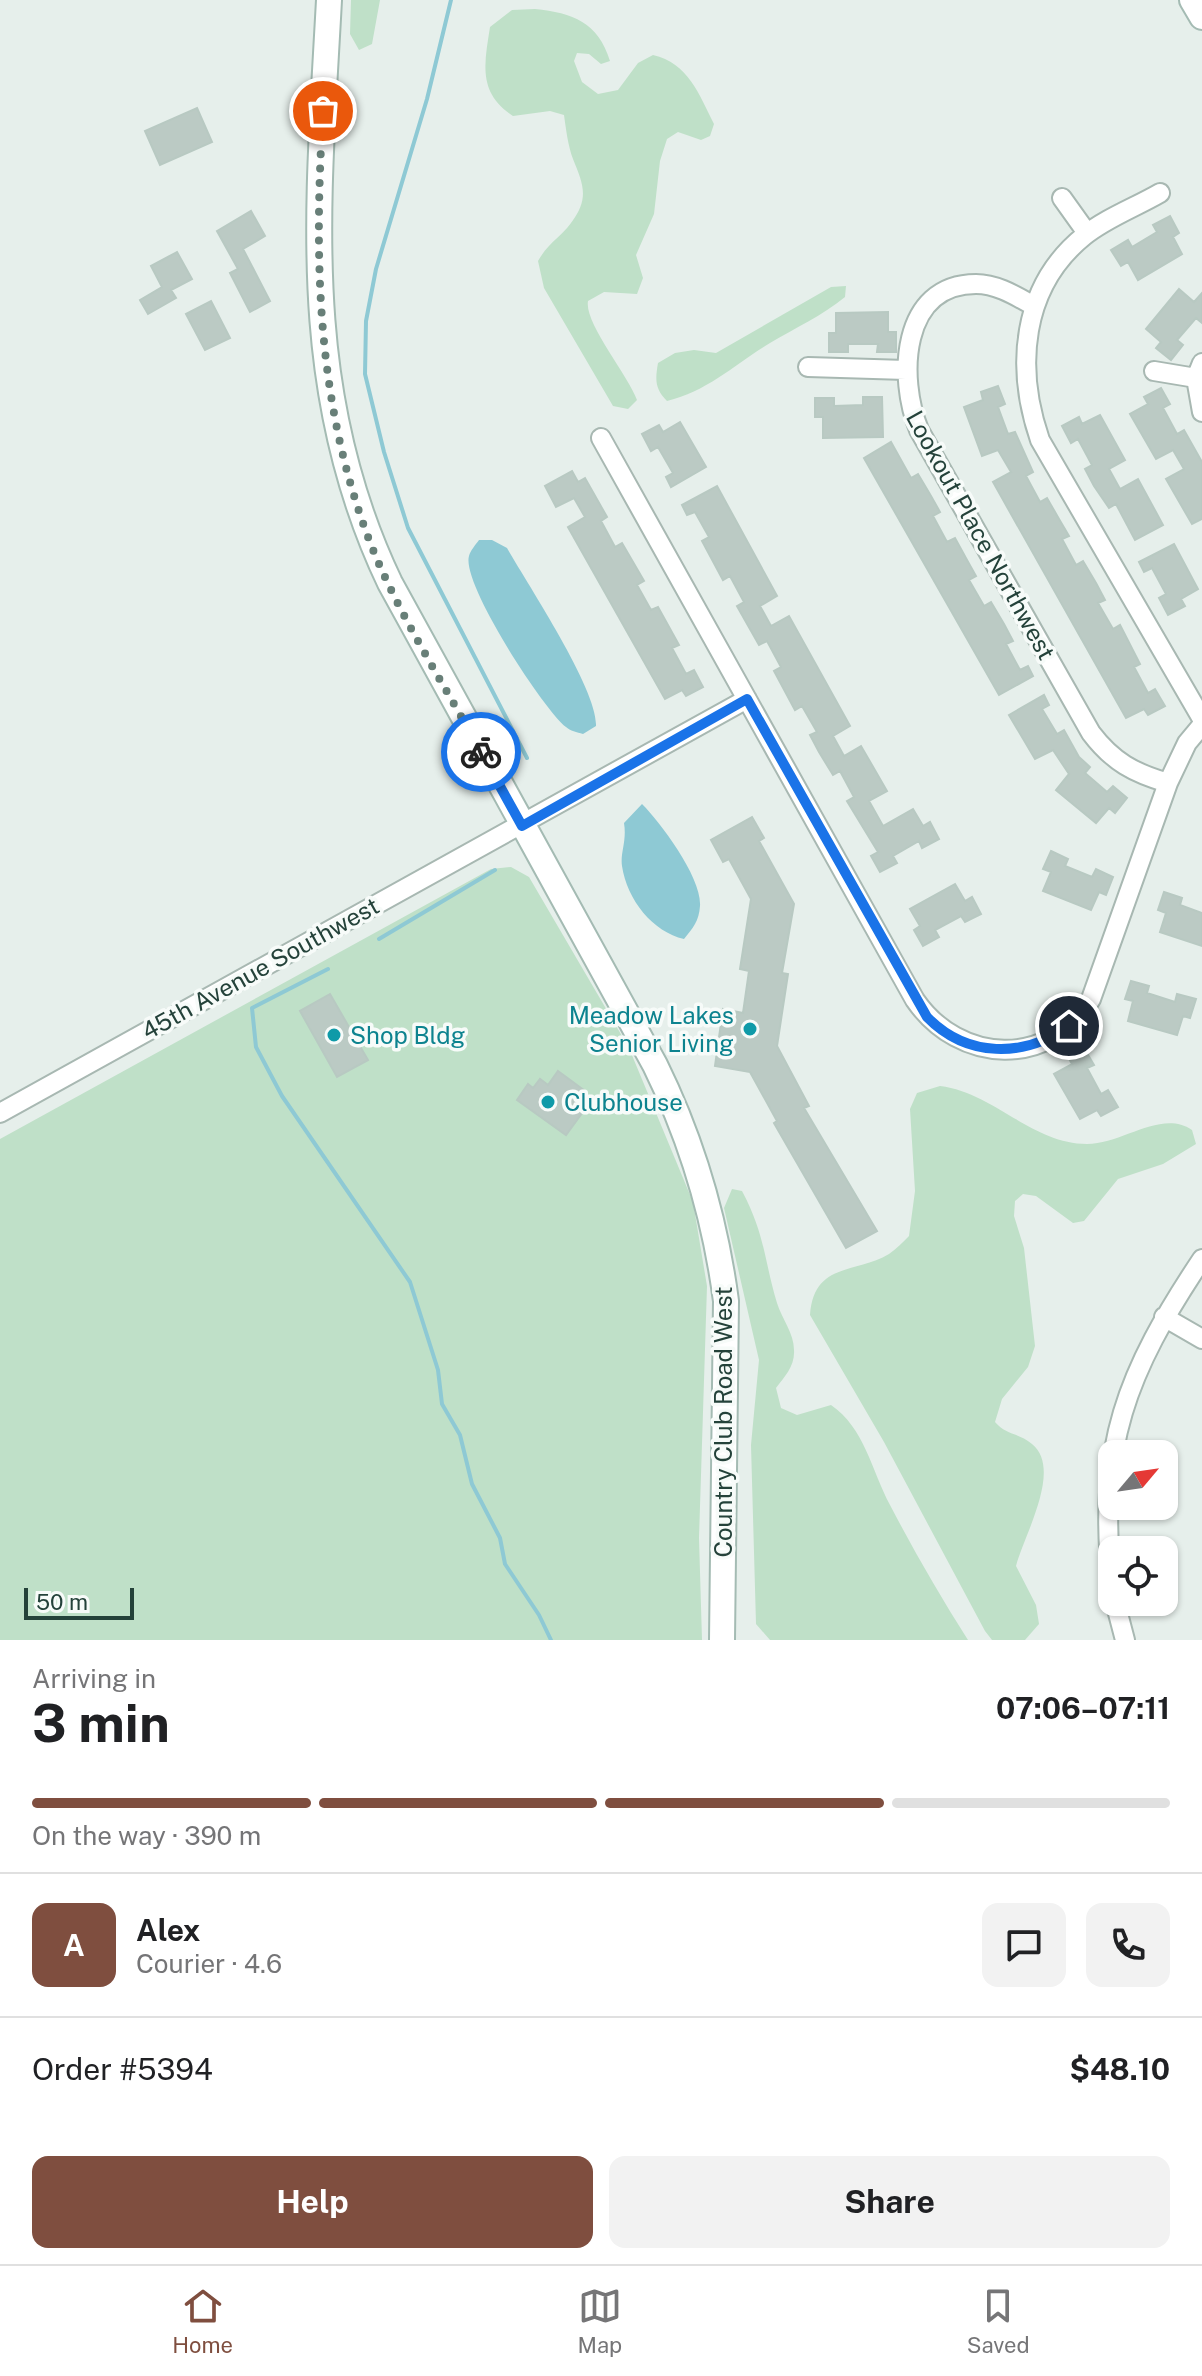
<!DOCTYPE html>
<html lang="en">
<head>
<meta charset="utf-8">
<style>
  :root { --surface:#fff; --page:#f2f2f2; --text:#202124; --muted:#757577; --line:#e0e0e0; --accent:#7f4e3f }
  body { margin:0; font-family:"Public Sans",sans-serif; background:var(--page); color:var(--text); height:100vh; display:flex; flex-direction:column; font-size:30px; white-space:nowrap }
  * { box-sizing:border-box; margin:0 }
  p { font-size:26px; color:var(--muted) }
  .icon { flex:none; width:44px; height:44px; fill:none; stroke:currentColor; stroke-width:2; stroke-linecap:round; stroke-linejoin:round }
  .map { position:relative; height:1640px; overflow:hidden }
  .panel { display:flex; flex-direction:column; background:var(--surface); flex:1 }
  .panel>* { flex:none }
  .needle { width:52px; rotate:61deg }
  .fabs { position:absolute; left:1098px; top:1440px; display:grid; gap:16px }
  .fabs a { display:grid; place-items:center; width:80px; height:80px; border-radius:16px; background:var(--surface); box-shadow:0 2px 6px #0004; font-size:40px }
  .scale { position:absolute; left:24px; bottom:20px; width:110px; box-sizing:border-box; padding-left:8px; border:4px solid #24423a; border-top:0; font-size:22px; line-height:28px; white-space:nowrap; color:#24423a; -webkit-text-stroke:6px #f7fbf9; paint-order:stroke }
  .pin { position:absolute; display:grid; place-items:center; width:68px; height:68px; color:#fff; margin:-34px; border:4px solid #fff; border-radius:50%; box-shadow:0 2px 8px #0007 }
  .courier { position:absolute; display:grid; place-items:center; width:80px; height:80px; margin:-40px; border:6px solid #1a73e8; border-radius:50%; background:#fff; color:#222; box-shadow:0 2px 10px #0007 }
  .headline em { font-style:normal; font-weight:700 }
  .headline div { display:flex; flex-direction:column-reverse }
  .headline { display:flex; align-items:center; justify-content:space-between; height:136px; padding:0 32px }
  h1 { font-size:52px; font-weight:700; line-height:60px }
  .bar { display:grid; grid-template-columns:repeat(4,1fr); gap:12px 8px; align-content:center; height:96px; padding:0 32px }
  .bar i { height:10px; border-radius:6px; background:var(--line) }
  .bar .current { background:var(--accent) }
  .bar p { grid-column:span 4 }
  .line { display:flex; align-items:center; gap:20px; padding:0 32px; border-top:2px solid var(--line) }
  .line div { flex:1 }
  .round { display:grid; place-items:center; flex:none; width:84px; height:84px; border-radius:16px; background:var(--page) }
  .action { display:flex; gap:16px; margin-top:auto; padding:16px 32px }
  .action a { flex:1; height:92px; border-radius:16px; background:var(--accent); color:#fff; font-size:32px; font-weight:700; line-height:92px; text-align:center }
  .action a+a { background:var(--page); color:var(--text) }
  .tabs { display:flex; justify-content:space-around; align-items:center; height:112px; border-top:2px solid var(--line); background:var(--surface); font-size:22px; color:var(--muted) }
  .tabs a { display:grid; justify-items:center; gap:4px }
  .tabs .current { color:var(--accent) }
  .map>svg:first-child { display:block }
  .green { fill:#bfe0c8 }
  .water { fill:#8ec9d4 }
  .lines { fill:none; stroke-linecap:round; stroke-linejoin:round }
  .stream { stroke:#8ec9d4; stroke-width:4 }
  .building { fill:#bbcac4; stroke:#b8c9c2; stroke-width:2 }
  .street-casing { stroke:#a8b8b2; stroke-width:22 }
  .secondary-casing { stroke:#a4bbb3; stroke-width:28 }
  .street { stroke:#fff; stroke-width:18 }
  .secondary { stroke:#fff; stroke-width:24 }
  .done { stroke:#687f78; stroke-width:8; stroke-dasharray:0 14.4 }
  .route { stroke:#1a73e8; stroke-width:10 }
  .culture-dot { fill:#0f9aa8; stroke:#f7fbf9; stroke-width:3 }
  .labels { text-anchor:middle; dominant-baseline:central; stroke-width:7; stroke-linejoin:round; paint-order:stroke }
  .street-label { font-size:24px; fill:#24423a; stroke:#f7fbf9 }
  .culture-label { font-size:24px; fill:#0d838f; stroke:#f7fbf9; text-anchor:start }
</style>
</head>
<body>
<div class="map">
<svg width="1202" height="1640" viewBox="0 0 1202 1640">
  <rect width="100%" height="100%" fill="#e6efeb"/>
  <path class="green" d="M 351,0 L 380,0 L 372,44 L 359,50 L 350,34 Z
    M 535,9 C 573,13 598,22 610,61 L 601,64 L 589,54 L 577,53 L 574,61 L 582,82 L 598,94 L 618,90 L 638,63 L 653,55 C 688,63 699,94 714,124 L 710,136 L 701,140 L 678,132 L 667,139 L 660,161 L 654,214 L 636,255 L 643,278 L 637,294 L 604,292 L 588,301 C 584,323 628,375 637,400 L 628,409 L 613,406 L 544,288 L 538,261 C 549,242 560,238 571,223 C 590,198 583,184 573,159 C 568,146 566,129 564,115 L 550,111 L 513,116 C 478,93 484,65 490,27 L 512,10 Z
    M 846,286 L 845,297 C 822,316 795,328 770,343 C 735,364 708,391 667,401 C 655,389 655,380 658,363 L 675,353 L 694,350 L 716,353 L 831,287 Z
    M 511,867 L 529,877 L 629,1048 L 693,1202 L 707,1286 L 699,1538 L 702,1640 L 0,1640 L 0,1139 L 491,869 Z
    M 940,1086 C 995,1093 1030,1143 1087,1144 C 1123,1144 1161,1109 1192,1130 L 1196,1144 L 1163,1164 L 1118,1179 L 1084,1221 L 1073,1223 L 1036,1196 L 1023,1194 L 1015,1201 L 1014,1216 L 1024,1248 L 1035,1346 L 1028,1367 L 1002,1399 L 995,1422 C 1006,1435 1019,1433 1032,1444 C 1063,1469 1024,1535 1016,1566 L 1036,1605 L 1039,1624 L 1025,1640 L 992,1640 L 985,1631 L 884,1442 L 810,1315 C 814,1262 855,1274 889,1254 C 896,1249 903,1242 909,1236 L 915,1191 L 910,1109 L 917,1093 Z
    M 732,1189 L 742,1191 C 765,1234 764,1260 777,1303 C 782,1319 794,1333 794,1350 C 795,1366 785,1376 776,1388 L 781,1408 L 797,1415 L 831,1405 C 864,1427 872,1471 890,1505 C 914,1551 940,1596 968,1640 L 770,1640 L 756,1624 L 751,1445 L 759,1360 L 724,1208 Z"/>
  <path class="water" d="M 479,540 L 492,540 L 507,548 C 528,585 598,690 596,726 L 583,734 C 577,732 570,731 566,727 C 543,709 461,583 469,556 C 470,551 476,544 479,540 Z
    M 642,804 C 661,823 702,878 700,906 C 699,921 693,928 684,939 C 653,932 627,900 622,866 C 620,853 627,841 624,823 Z"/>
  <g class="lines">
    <path class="stream" d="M 451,0 L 427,99 L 376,269 L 366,321 L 365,374 L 384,452 L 408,528 L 527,758
      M 379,939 L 495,870
      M 328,969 L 252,1008 L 256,1047 L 282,1096 L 410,1282 L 438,1370 L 442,1404 L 460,1435 L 472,1484 L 500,1538 L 505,1564 L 539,1615 L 551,1640"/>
  </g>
  <path class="building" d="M 197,108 L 212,142 L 160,165 L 145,131 Z
    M 251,211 L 265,236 L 243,249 L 270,301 L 250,312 L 230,273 L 238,269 L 217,231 Z
    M 1170,216 L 1179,233 L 1173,237 L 1182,254 L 1138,280 L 1128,262 L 1121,266 L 1111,250 L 1128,240 L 1132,247 L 1157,232 L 1153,225 Z
    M 177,252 L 192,279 L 171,290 L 176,298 L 148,314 L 140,300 L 162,287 L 151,266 Z
    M 1179,289 L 1194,302 L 1202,293 L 1202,323 L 1196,318 L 1177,340 L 1183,345 L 1171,360 L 1156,348 L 1161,342 L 1146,329 Z
    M 211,301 L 230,338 L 205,350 L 186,314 Z
    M 888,312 L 888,332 L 896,332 L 896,352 L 877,352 L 878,344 L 848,344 L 848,352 L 829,352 L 829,333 L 836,333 L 836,313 Z
    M 998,386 L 1005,404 L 998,407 L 1008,434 L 1015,432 L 1033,472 L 1026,476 L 1040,502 L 1047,498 L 1059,519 L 1069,536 L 1062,539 L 1076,565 L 1083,561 L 1096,583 L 1105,600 L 1098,603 L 1113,629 L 1120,625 L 1140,664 L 1134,667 L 1148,693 L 1155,689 L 1165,706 L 1148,715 L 1144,709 L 1126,718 L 993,482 L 1011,472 L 998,450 L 982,456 L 964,407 L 983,400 L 981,392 Z
    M 1161,388 L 1170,404 L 1163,408 L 1177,434 L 1184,430 L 1202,462 L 1202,519 L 1192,524 L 1166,479 L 1184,469 L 1173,450 L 1156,459 L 1130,414 L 1148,404 L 1144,397 Z
    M 863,397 L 882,397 L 883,437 L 823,438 L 823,417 L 815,417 L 815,398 L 834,398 L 834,406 L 863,405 Z
    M 1100,415 L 1125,460 L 1109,469 L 1120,489 L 1138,479 L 1163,525 L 1135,540 L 1116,504 L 1109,508 L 1094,486 L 1085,469 L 1092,465 L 1078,439 L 1071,443 L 1062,426 L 1079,417 L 1082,424 Z
    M 680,422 L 706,467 L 671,487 L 666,477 L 673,473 L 658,447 L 651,451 L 642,434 L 659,425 L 663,432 Z
    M 891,442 L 911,478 L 918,474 L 931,496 L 940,512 L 933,516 L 947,542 L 955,538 L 967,560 L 976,576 L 969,580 L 984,606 L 991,602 L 1004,624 L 1013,641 L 1006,644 L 1020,670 L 1028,666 L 1033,676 L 999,695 L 864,458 Z
    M 572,471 L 578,482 L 585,478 L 607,517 L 601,521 L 615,547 L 622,543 L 644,581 L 637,585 L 651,610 L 658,607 L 679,645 L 672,648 L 686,674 L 694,670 L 703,687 L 686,696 L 682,690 L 665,699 L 568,527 L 585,517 L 574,498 L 556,507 L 545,486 Z
    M 717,486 L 777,596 L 760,606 L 771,626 L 789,616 L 850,726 L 833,736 L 844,756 L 861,746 L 887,791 L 869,801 L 883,826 L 913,809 L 923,826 L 930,822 L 939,839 L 922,848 L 919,841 L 893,856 L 897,863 L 880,872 L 871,856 L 878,852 L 847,801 L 854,797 L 840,771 L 833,775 L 819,752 L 810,735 L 817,732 L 802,706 L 795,710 L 774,671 L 781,667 L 767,641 L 759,645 L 737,606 L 744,602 L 730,576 L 723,580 L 702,541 L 709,537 L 695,512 L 687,515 L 682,505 Z
    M 1174,544 L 1198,589 L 1181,599 L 1185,606 L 1168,615 L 1159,598 L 1166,594 L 1152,568 L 1144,572 L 1139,562 Z
    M 1044,695 L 1049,705 L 1042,709 L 1057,734 L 1064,730 L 1079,757 L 1090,767 L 1085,773 L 1107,792 L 1113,786 L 1127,798 L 1115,813 L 1109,808 L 1096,823 L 1056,790 L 1069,774 L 1053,750 L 1035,759 L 1009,715 Z
    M 752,817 L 764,838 L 759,841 L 794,904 L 782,973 L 788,974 L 777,1046 L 809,1106 L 804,1108 L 877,1231 L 846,1248 L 774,1123 L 777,1121 L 750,1072 L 715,1066 L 723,1009 L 743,1013 L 749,971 L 740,969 L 751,899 L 729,859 L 723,862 L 711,840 Z
    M 1051,851 L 1068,859 L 1065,866 L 1092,877 L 1096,869 L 1113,877 L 1106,895 L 1099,892 L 1091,910 L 1043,891 L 1051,872 L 1043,869 Z
    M 955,884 L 965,901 L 972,897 L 981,914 L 965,922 L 961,916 L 935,930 L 939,937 L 923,946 L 914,930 L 920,926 L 910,909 Z
    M 1164,892 L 1182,898 L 1180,905 L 1202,913 L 1202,946 L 1160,932 L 1166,913 L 1158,910 Z
    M 1131,981 L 1149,986 L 1147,993 L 1175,1002 L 1177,994 L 1196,999 L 1190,1018 L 1183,1016 L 1177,1035 L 1128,1021 L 1133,1001 L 1125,999 Z
    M 330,994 L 368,1060 L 337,1077 L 300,1011 Z
    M 1084,1048 L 1094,1065 L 1087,1068 L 1101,1094 L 1108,1090 L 1118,1107 L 1101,1116 L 1097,1110 L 1080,1119 L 1054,1074 L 1072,1064 L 1068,1057 Z
    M 558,1071 L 585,1091 L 576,1103 L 585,1109 L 566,1135 L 517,1100 L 528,1084 L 533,1088 L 540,1079 L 548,1085 Z"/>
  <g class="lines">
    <defs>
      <path id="street" d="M 1160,193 C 1136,207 1106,218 1084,236 C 1021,287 1015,368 1040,440 L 1202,719
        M 1062,198 L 1087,233
        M 1034,306 C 1016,296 997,284 976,284 C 900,284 898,379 919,430 L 1091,733 C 1113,762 1134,773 1168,783
        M 1202,363 L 1196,378 L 1202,412
        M 808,367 L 906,370
        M 1154,371 L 1196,378
        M 601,438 L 915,1000 C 959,1064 1050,1069 1091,999 L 1168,783 L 1187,743 L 1202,725
        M 0,1113 L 747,699
        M 1164,1317 L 1202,1339
        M 1112,1585 C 1097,1446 1126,1373 1202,1259
        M 1115,1602 L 1125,1640"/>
      <path id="secondary" d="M 329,0 C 318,206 298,391 390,583 L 655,1065 C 692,1140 715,1218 726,1301 L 722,1640
        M 1192,0 L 1202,17"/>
    </defs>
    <use href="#street" class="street-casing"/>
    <use href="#secondary" class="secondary-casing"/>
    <use href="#street" class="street"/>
    <use href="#secondary" class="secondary"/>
  </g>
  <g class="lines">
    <path class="done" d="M 323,111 C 314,256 316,398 368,537 C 396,611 443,682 481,752"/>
    <path class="route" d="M 481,752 L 522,826 L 747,699 L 927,1017 C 967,1058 1024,1058 1069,1026"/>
  </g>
  <g class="culture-dot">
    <circle cx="750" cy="1029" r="8"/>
    <circle cx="334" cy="1035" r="8"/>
    <circle cx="548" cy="1102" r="8"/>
  </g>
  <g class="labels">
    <g class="street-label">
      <text transform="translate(981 535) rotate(61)">Lookout Place Northwest</text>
      <text transform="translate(260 968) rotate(-29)">45th Avenue Southwest</text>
      <text transform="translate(723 1422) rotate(-90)">Country Club Road West</text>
    </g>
    <g class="culture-label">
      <text x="734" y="1015" text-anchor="end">Meadow Lakes<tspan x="734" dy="28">Senior Living</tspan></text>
      <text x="350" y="1035">Shop Bldg</text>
      <text x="564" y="1102">Clubhouse</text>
    </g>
  </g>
</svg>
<div class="fabs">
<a><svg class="needle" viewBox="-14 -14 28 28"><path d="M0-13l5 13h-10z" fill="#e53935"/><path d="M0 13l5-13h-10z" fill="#757577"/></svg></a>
<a><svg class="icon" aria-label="locate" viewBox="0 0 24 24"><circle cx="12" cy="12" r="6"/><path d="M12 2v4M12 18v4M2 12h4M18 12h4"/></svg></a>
</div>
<div class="scale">50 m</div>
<div class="pin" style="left:323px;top:111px;background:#ea580c"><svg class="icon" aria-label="bag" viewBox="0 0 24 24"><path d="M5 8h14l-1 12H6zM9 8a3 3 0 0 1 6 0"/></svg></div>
<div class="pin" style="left:1069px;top:1026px;background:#1f2937"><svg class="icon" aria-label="home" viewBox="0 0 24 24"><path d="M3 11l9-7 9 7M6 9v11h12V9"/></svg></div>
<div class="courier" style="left:481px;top:752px"><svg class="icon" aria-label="bike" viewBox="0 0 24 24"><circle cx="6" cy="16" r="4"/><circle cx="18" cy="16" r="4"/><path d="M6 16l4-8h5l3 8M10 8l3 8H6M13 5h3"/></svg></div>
</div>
<section class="panel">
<div class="headline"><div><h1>3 min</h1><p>Arriving in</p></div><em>07:06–07:11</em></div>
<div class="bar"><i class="current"></i><i class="current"></i><i class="current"></i><i></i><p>On the way · 390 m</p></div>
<div class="line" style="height:144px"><b class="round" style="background:var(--accent);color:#fff">A</b><div><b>Alex</b><p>Courier · 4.6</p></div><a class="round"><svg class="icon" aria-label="chat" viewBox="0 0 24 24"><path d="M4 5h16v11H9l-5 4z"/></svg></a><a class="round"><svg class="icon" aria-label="phone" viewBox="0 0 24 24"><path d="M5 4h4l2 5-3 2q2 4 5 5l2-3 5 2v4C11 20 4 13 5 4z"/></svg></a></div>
<div class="line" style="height:104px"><div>Order #5394</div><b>$48.10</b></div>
<div class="action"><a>Help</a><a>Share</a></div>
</section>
<nav class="tabs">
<a class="current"><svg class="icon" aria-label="home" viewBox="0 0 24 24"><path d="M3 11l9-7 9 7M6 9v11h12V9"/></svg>Home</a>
<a><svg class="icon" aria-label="map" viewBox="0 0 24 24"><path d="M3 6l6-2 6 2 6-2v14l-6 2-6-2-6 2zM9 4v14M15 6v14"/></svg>Map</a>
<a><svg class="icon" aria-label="saved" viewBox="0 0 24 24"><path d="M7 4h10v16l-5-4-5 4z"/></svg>Saved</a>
</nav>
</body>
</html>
